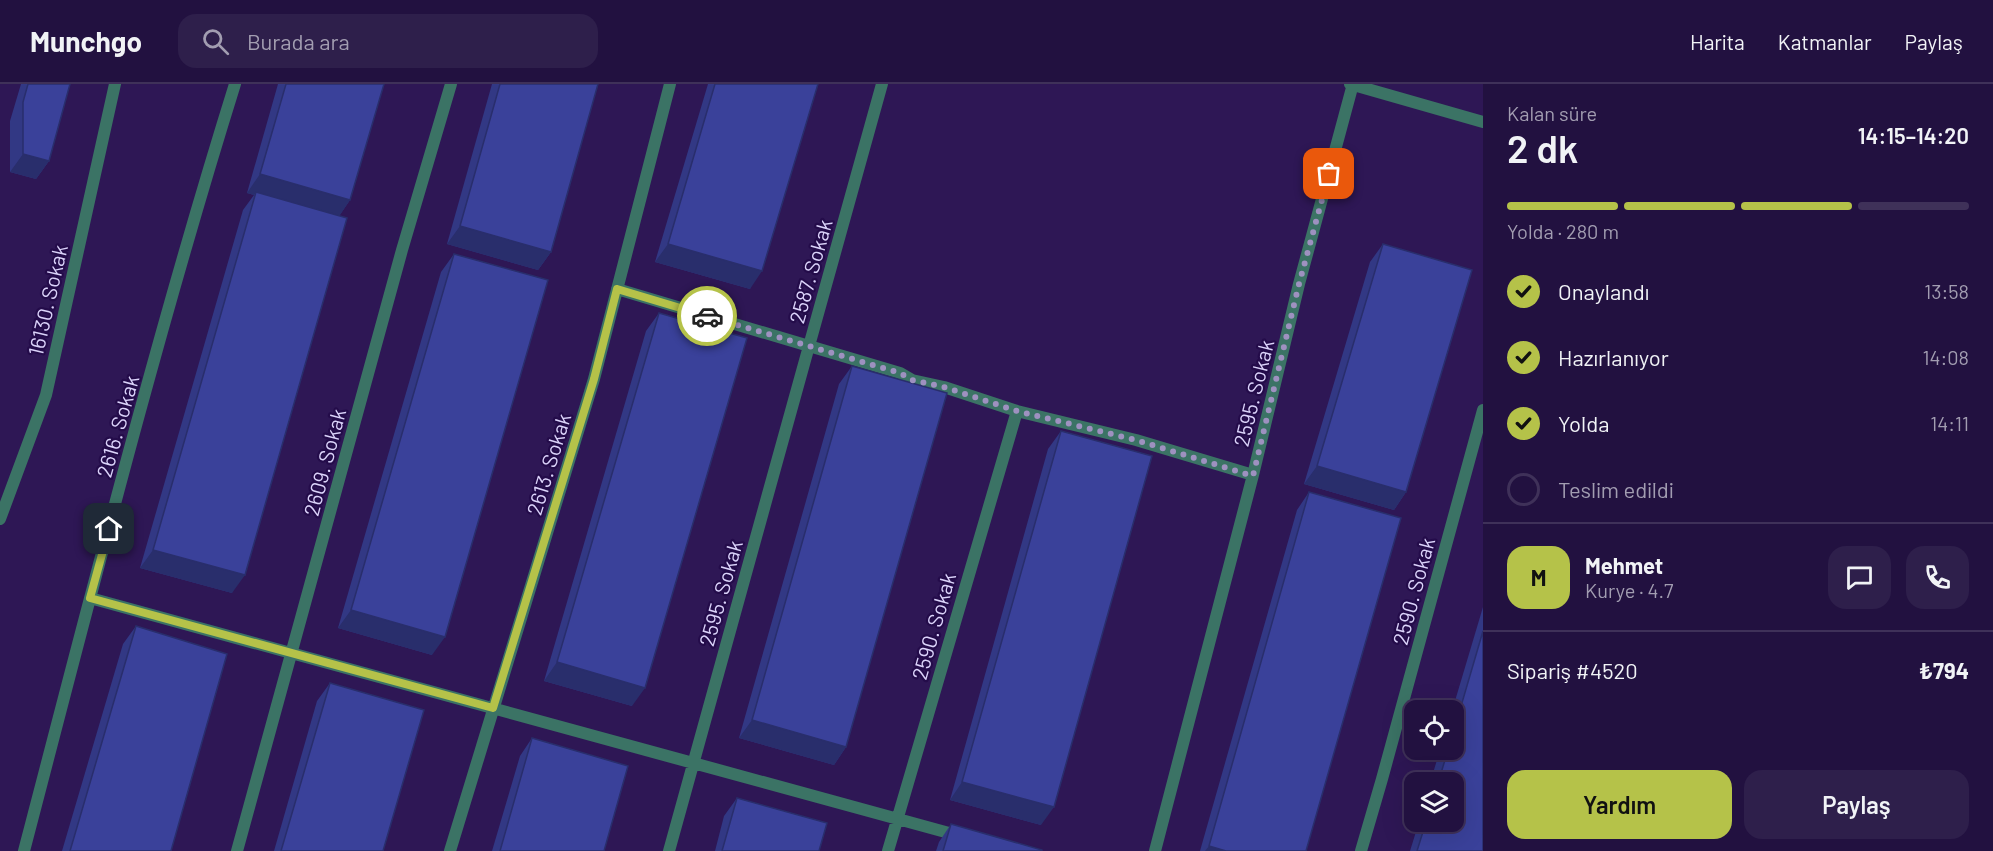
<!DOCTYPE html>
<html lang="tr">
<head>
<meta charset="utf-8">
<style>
  :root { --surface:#221140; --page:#2e1f4b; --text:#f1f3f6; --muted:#a29db1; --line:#3f3159; --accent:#b5c249 }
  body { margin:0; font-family:Barlow,sans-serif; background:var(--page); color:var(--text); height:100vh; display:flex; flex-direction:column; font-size:22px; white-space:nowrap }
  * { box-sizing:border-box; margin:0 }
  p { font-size:20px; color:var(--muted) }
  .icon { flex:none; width:33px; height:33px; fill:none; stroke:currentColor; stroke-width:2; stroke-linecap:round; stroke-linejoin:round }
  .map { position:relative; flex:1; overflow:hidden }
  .drawer { display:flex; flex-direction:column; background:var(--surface); width:510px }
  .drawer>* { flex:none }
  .controls { position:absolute; left:1404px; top:616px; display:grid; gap:12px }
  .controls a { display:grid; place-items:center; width:60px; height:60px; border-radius:12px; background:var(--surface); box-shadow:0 6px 24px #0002,0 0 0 2px var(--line); font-size:30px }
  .pin { position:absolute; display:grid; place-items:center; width:51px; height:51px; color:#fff; margin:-26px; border-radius:12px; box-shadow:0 3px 9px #0006 }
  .courier { position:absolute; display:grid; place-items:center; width:60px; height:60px; margin:-30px; border:4px solid #b5c249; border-radius:50%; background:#fff; color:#222; box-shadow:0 2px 8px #0007 }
  .head em { font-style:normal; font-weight:600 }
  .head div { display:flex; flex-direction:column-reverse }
  .head { display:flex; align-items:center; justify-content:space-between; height:102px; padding:0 24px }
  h1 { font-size:39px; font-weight:600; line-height:45px }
  .bar { display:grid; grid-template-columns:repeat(4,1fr); gap:9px 6px; align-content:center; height:72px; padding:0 24px }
  .bar i { height:8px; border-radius:4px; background:var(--line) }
  .bar .current { background:var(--accent) }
  .bar p { grid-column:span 4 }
  .line { display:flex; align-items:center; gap:15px; padding:0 24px; border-top:2px solid var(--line) }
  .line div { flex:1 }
  .round { display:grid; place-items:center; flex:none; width:63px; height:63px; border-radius:18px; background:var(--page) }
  ol { padding:0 24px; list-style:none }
  li { display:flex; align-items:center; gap:18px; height:66px }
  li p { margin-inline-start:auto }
  li .icon { padding:6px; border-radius:50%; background:var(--accent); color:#111; stroke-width:4 }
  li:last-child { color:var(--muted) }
  li i { width:33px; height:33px; border:3px solid var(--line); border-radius:50% }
  .primary-button { display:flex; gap:12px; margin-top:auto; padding:12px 24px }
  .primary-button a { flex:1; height:69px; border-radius:18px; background:var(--accent); color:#111; font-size:24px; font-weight:600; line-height:69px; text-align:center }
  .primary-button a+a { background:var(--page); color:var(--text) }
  header { display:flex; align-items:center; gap:36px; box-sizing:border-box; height:84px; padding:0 30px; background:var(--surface); border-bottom:2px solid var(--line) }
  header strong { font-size:28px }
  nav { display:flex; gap:33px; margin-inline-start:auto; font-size:21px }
  .search { width:420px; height:54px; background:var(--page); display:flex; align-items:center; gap:15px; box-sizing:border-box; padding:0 21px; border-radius:18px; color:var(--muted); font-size:22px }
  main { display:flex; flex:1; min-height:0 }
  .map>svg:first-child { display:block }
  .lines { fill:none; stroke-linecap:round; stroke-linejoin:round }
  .street { stroke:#3b7365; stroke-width:12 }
  .wall { fill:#323884 }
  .shaded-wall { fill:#292e6c }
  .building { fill:#3a419a; stroke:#292e6c; stroke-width:1.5 }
  .done { stroke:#9e91c0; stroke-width:6; stroke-dasharray:0 10.8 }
  .route { stroke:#b5c249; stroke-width:8 }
  .labels { text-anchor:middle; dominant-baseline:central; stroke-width:4.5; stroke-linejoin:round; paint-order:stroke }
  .street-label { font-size:21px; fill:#dbd3fa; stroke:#240c4a }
</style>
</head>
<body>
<header>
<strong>Munchgo</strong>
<div class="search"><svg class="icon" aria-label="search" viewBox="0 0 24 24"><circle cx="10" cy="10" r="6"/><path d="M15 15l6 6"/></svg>Burada ara</div>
<nav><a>Harita</a><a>Katmanlar</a><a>Paylaş</a></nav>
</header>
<main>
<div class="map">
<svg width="1483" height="767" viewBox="0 0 1483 767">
  <rect width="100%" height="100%" fill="#2e1755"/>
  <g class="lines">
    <path class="street" d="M 1350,0 L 1483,38
      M 617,205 L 809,262 L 882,0
      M 0,435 L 46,311 L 115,0
      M 90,514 L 960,752
      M 24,767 C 91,511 156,253 235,0
      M 237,767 L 402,166 L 451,0
      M 450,767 L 594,295 L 670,0
      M 669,767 L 809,262 L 900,289 L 912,296 L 944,303 L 1017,327 L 1136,356 L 1253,391
      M 888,767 L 1017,327
      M 1155,767 L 1253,391 L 1299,200 L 1353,0
      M 1361,767 L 1382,695 L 1483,326"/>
  </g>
  <path class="wall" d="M 21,0 L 70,0 L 49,77 L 36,95 L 10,88 L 10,37 Z
    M 278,0 L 384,0 L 350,116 L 339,132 L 232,509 L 140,484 L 243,126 L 254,111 L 247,109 Z
    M 492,0 L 598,0 L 551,168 L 538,186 L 447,160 Z
    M 708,0 L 818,0 L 750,205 L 655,178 Z
    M 1383,160 L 1406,408 L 1394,426 L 1304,400 L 1370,178 Z
    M 454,170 L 432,571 L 338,544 L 441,188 Z
    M 659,229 L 632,622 L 544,597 L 646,247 Z
    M 852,282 L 846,663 L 834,681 L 739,654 L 839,300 Z
    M 1061,347 L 1041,741 L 950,716 L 1048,365 Z
    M 1309,408 L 1306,767 L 1200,767 L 1297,426 Z
    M 1483,523 L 1483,767 L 1410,767 L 1419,738 L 1454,738 L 1454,699 L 1430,699 L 1440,666 L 1454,666 L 1454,627 L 1452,627 Z
    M 136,542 L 171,767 L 62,767 L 123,560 Z
    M 330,599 L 383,767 L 274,767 L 317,617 Z
    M 532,654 L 604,767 L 492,767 L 520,672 Z
    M 737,714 L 819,767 L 715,767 L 724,732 Z
    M 951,740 L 1042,767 L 936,767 L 939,758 Z"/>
  <path class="shaded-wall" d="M 23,70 L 49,77 L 36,95 L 10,88 Z
    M 260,90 L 350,116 L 338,134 L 256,108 L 254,111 L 247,109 Z
    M 460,142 L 551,168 L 538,186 L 447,160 Z
    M 668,160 L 762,187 L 750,205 L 655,178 Z
    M 1317,382 L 1406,408 L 1394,426 L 1304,400 Z
    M 153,466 L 245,491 L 232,509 L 140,484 Z
    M 351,526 L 445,553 L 432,571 L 338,544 Z
    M 557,578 L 645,604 L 632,622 L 544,597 Z
    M 752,636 L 846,663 L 834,681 L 739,654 Z
    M 962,698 L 1054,723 L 1041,741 L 950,716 Z
    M 1209,762 L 1226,767 L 1205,767 Z"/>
  <path class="building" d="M 28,0 L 70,0 L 49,77 L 23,70 L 23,18 Z
    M 286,0 L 384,0 L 350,116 L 260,90 Z
    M 500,0 L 598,0 L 551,168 L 460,142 Z
    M 715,0 L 818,0 L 762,187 L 668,160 Z
    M 256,108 L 347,134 L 245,491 L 153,466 Z
    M 1383,160 L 1472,186 L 1406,408 L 1317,382 Z
    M 454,170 L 548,196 L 445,553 L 351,526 Z
    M 659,229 L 747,254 L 645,604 L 557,578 Z
    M 852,282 L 947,309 L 846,663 L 752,636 Z
    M 1061,347 L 1152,372 L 1054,723 L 962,698 Z
    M 1309,408 L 1401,434 L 1306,767 L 1226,767 L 1209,762 Z
    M 136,542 L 227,570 L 171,767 L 70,767 Z
    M 1483,547 L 1483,767 L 1417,767 L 1426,738 L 1454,738 L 1454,699 L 1438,699 L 1448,666 L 1454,666 L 1454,646 Z
    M 330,599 L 424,626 L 383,767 L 281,767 Z
    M 532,654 L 628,682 L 604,767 L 500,767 Z
    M 737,714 L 827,739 L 819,767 L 722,767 Z
    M 951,740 L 1042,766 L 1042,767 L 943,767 Z"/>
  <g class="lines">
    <path class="done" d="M 707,232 L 900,289 L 912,296 L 944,303 L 1017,327 L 1136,356 L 1253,392 L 1299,200 L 1329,90"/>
    <path class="route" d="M 109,445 L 90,514 L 493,624 L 594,295 L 617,205 L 707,232"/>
  </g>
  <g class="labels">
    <g class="street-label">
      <text transform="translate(810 187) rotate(-74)">2587. Sokak</text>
      <text transform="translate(47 216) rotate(-77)">16130. Sokak</text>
      <text transform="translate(1253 309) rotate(-76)">2595. Sokak</text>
      <text transform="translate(117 342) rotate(-74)">2616. Sokak</text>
      <text transform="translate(324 378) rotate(-75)">2609. Sokak</text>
      <text transform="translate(548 380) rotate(-73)">2613. Sokak</text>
      <text transform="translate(1413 507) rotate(-75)">2590. Sokak</text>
      <text transform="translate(720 509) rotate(-74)">2595. Sokak</text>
      <text transform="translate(933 542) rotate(-74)">2590. Sokak</text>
    </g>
  </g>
</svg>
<div class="controls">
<a><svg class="icon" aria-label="locate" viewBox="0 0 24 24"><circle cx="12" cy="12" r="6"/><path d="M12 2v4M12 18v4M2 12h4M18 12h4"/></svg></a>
<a><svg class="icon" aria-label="layers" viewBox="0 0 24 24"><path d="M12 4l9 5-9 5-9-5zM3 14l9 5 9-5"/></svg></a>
</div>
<div class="pin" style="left:1329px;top:90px;background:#ea580c"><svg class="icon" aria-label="bag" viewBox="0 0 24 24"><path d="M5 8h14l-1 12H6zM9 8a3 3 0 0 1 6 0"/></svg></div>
<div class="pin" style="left:109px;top:445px;background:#1f2937"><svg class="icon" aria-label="home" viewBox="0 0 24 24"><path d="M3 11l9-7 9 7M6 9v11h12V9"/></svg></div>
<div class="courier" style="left:707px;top:232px"><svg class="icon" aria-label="car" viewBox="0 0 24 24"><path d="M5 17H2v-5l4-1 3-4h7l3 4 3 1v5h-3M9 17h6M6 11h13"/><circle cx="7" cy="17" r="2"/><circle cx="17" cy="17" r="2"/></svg></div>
</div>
<section class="drawer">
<div class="head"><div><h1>2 dk</h1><p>Kalan süre</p></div><em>14:15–14:20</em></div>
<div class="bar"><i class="current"></i><i class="current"></i><i class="current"></i><i></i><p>Yolda · 280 m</p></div>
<ol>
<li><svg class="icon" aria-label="check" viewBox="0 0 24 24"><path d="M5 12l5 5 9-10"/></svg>Onaylandı<p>13:58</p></li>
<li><svg class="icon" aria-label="check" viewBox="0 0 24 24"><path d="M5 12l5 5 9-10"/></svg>Hazırlanıyor<p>14:08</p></li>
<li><svg class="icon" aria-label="check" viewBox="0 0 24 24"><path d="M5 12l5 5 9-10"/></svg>Yolda<p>14:11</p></li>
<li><i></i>Teslim edildi</li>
</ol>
<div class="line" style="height:108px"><b class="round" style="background:var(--accent);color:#111">M</b><div><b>Mehmet</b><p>Kurye · 4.7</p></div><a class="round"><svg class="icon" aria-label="chat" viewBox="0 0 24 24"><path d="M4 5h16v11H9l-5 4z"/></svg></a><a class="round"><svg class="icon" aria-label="phone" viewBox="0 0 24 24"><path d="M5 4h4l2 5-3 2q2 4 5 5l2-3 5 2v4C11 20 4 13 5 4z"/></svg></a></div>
<div class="line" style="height:78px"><div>Sipariş #4520</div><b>₺794</b></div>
<div class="primary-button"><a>Yardım</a><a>Paylaş</a></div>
</section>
</main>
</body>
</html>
